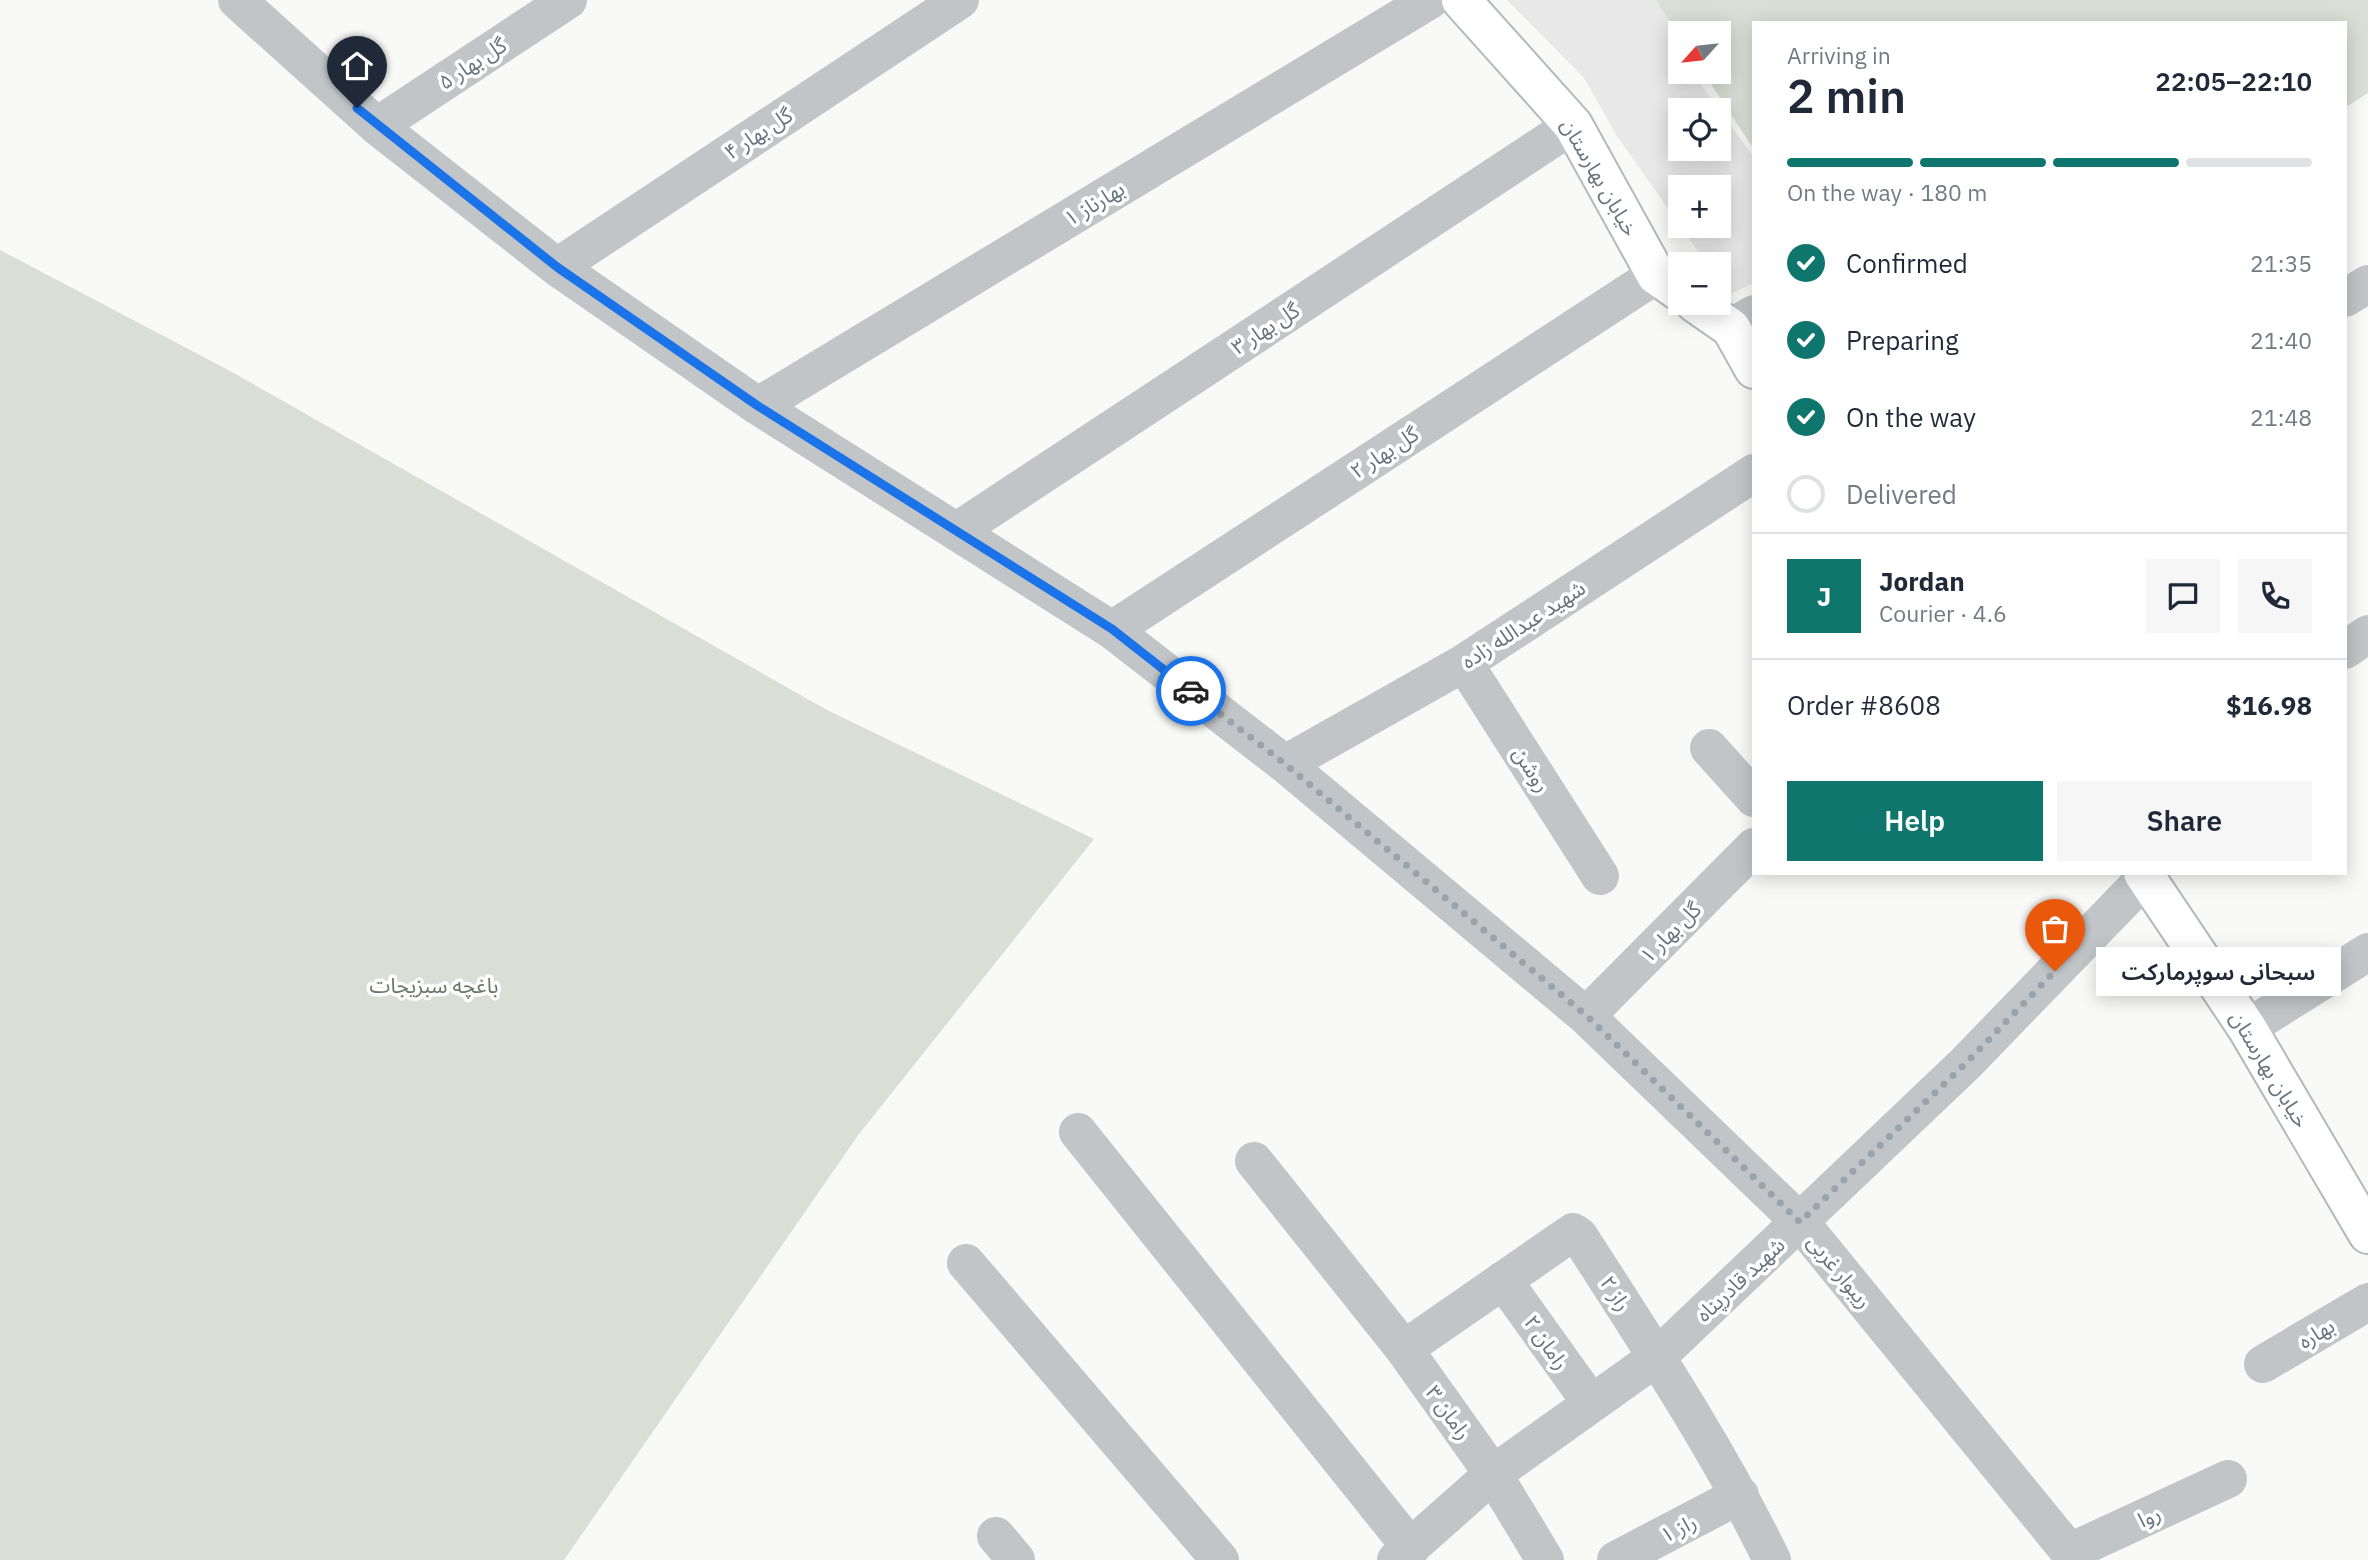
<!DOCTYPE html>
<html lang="en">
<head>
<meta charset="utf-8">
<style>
  :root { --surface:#fff; --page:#f6f6f7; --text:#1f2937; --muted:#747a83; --line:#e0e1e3; --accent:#0f766e }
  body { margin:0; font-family:"IBM Plex Sans","Noto Sans Arabic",sans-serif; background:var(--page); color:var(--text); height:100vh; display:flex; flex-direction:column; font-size:26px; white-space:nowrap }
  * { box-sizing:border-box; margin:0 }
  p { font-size:23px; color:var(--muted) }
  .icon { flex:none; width:38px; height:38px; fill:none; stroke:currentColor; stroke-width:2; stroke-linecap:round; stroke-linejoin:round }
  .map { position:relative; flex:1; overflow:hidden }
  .side { position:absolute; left:1752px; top:21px; width:595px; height:854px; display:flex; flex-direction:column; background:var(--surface); border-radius:0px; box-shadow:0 4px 18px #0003 }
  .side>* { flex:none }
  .needle { width:46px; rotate:243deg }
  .buttons { position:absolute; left:1668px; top:21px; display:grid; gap:14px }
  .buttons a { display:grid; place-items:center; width:63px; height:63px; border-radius:0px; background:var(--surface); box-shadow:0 4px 18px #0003; font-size:35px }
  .pin { position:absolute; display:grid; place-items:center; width:60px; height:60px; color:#fff; margin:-72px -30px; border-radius:50% 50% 50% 0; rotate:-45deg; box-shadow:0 0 7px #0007 }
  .pin .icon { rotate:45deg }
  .courier { position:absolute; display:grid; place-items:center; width:70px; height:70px; margin:-35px; border:5px solid #1a73e8; border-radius:50%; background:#fff; color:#222; box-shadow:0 2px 9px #0007 }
  .bubble { position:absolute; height:49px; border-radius:0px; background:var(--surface); box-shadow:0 4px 18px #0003; font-size:23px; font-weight:600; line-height:49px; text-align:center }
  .summary em { font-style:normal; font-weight:600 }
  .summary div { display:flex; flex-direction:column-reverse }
  .summary { display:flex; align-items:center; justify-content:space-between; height:119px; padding:0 35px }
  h1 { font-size:46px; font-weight:600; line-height:52px }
  .bar { display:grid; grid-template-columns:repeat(4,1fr); gap:10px 7px; align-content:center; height:84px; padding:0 35px }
  .bar i { height:9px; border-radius:5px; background:var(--line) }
  .bar .active { background:var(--accent) }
  .bar p { grid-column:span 4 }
  .line { display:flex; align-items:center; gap:18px; padding:0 35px; border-top:2px solid var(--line) }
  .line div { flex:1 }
  .round { display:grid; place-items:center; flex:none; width:74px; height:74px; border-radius:0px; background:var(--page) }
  ol { padding:0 35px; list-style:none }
  li { display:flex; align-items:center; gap:21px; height:77px }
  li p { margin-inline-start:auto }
  li .icon { padding:7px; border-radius:50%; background:var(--accent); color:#fff; stroke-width:4 }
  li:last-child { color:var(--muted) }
  li i { width:38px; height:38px; border:4px solid var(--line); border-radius:50% }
  .action { display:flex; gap:14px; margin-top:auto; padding:14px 35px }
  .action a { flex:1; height:80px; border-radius:0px; background:var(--accent); color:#fff; font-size:28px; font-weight:600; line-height:80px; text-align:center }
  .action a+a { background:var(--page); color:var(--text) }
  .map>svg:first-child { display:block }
  .built { fill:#e7e8e7; fill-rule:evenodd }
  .green { fill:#d9ded6 }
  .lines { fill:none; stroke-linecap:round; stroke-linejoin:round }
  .primary-casing { stroke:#b4b9bc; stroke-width:42 }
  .minor { stroke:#c1c5c8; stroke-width:38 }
  .primary { stroke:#fff; stroke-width:38 }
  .done { stroke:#99a3a9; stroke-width:7; stroke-dasharray:0 12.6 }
  .route { stroke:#1a73e8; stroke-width:9 }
  .labels { text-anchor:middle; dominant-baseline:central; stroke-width:7; stroke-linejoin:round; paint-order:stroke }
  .street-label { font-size:21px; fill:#66757f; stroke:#fff }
  .park-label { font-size:21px; fill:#687865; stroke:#fff }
</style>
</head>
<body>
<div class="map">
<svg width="2368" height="1560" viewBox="0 0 2368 1560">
  <rect width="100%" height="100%" fill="#f9f9f7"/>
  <path class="built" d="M 1507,0 L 1656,0 L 1680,35 L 1680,72 L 1697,72 L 1700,83 L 1753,156 L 1753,283 L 1729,295 L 1719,281 L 1718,264 L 1707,264 L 1617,136 L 1584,78 ZM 1680,110 L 1718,110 L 1718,149 L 1680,149 ZM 1680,187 L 1718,187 L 1718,226 L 1680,226 Z"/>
  <path class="green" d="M 1656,0 L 2368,0 L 2368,93 L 2345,108 L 2345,23 L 1754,23 L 1753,148 L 1703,72 L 1718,72 L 1718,33 L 1680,33 L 1680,37 Z
    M 0,250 L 232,372 L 825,709 L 1094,839 L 859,1134 L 564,1560 L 0,1560 Z"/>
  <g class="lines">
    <defs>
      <path id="primary" d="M 1461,0 L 1573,125 L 1656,275 L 1680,292
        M 1695,303 L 1731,328 L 1754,369
        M 2143,873 L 2247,1028 L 2368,1234"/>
    </defs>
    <use href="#primary" class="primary-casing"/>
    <path class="minor" d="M 237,0 L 377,126 L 557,267 L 758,406 L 1112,630 L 1285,764 L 1586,1016 L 1800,1222 L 2076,1560
      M 377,126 L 568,0
      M 557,267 L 960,0
      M 2345,298 L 2368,284
      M 1731,328 L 1754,314
      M 758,406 L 1430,0
      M 957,531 L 1573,125
      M 1112,630 L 1656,275
      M 2345,650 L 2368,634
      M 1464,663 L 1600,876
      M 1709,748 L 1754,798
      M 1285,764 L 1464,663 L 1754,473
      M 1586,1016 L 1754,847
      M 2247,1028 L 2368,952
      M 1078,1132 L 1411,1548
      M 1254,1161 L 1404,1349 L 1493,1474 L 1545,1560
      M 966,1263 L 1220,1560
      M 1503,1280 L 1591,1403
      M 1404,1349 L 1573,1232 L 1579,1236 C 1647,1342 1717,1447 1772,1560
      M 2263,1364 L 2368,1302
      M 996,1536 L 1016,1560
      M 2070,1552 L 2228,1479
      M 1396,1560 L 1493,1474 L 1657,1357 L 1965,1064 L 2146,877
      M 1616,1560 L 1740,1495"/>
    <use href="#primary" class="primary"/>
  </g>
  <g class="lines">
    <path class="done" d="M 1191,691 L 1285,764 L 1587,1016 L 1800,1222 L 1965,1064 L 2055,971"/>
    <path class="route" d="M 357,108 L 557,267 L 758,406 L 1112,629 L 1191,691"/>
  </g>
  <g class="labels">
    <g class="street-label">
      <text transform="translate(472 63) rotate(-33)">گل بهار ۵</text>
      <text transform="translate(758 133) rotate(-33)">گل بهار ۴</text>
      <text transform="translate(1600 177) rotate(60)">خیابان بهارستان</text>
      <text transform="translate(1094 203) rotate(-31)">بهارناز ۱</text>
      <text transform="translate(1265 328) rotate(-33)">گل بهار ۳</text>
      <text transform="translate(1384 452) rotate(-33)">گل بهار ۲</text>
      <text transform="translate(1523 624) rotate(-33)">شهید عبدالله زاده</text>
      <text transform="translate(1532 769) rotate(57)">روشن</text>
      <text transform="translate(1670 932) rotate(-45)">گل بهار ۱</text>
      <text transform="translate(2270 1069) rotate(59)">خیابان بهارستان</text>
      <text transform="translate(1840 1271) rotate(51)">ریبوار غربی</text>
      <text transform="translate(1740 1279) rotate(-43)">شهید قادرپناه</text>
      <text transform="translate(1616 1293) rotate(57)">راز ۲</text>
      <text transform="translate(2316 1333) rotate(-31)">بهاره</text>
      <text transform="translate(1547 1342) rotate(55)">رامان ۲</text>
      <text transform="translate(1449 1412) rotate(54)">رامان ۳</text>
      <text transform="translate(2149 1516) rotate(-25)">روا</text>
      <text transform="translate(1678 1528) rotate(-27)">راز ۱</text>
    </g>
    <g class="park-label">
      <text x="434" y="985">باغچه سبزیجات</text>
    </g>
  </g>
</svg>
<div class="buttons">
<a><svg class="needle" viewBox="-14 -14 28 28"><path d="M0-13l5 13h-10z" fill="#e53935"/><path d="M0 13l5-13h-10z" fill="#747a83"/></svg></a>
<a><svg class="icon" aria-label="locate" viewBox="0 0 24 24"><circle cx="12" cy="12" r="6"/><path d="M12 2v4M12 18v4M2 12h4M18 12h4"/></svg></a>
<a>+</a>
<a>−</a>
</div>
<div class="pin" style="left:2055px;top:971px;background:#ea580c"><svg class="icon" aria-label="bag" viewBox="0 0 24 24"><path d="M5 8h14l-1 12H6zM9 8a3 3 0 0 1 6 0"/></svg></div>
<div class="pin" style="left:357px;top:108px;background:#1f2937"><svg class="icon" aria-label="home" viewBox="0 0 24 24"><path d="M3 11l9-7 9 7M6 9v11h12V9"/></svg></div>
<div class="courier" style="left:1191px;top:691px"><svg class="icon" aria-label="car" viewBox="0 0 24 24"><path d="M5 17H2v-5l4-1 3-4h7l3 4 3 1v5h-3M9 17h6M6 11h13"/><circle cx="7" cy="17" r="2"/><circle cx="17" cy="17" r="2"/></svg></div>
<div class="bubble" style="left:2096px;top:947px;width:245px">سبحانی سوپرمارکت</div>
<section class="side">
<div class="summary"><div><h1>2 min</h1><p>Arriving in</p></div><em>22:05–22:10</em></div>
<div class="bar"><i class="active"></i><i class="active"></i><i class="active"></i><i></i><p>On the way · 180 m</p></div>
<ol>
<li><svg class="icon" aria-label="check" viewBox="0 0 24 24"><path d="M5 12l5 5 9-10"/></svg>Confirmed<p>21:35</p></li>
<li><svg class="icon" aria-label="check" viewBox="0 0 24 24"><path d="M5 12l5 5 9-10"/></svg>Preparing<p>21:40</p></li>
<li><svg class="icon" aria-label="check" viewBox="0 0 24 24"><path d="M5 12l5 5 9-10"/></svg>On the way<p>21:48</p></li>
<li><i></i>Delivered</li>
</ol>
<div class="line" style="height:126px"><b class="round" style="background:var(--accent);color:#fff">J</b><div><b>Jordan</b><p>Courier · 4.6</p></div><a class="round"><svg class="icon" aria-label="chat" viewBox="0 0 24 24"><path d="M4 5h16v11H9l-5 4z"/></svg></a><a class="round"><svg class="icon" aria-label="phone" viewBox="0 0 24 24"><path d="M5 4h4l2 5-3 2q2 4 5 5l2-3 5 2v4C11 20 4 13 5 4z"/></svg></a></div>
<div class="line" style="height:91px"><div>Order #8608</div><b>$16.98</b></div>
<div class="action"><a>Help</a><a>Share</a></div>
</section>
</div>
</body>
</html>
